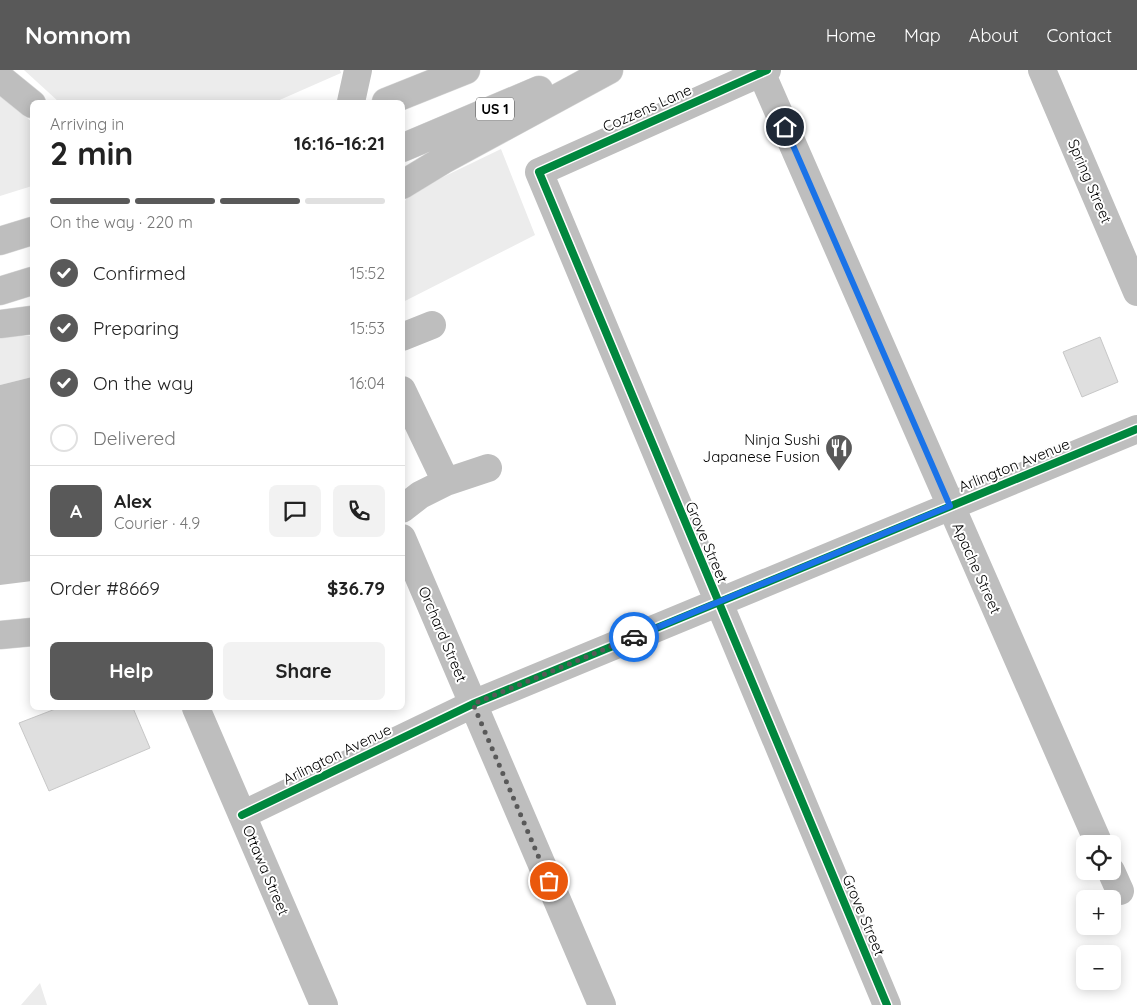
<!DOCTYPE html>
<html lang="en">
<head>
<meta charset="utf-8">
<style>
  :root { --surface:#fff; --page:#f2f2f2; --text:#222; --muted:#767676; --line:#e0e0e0; --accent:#595959 }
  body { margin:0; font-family:Quicksand,sans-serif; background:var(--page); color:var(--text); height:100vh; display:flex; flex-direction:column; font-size:19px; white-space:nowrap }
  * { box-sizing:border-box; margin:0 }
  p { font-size:16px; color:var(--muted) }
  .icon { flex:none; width:28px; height:28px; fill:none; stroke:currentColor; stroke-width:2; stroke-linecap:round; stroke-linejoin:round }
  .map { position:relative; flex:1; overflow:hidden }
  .side { position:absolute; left:30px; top:30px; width:375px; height:610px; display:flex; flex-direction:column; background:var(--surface); border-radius:8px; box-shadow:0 2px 12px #0003 }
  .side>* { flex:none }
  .controls { position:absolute; left:1076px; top:765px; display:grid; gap:10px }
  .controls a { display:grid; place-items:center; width:45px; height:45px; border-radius:8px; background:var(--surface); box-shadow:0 2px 12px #0003; font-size:25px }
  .pin { position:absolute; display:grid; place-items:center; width:42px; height:42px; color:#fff; margin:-21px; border:2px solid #fff; border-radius:50%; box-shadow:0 1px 5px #0007 }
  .courier { position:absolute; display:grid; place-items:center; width:50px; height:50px; margin:-25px; border:4px solid #1a73e8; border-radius:50%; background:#fff; color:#222; box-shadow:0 1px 6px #0007 }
  .head em { font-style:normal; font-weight:800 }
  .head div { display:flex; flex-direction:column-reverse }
  .head { display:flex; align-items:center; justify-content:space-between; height:85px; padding:0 20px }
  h1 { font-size:32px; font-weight:800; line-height:38px }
  .bar { display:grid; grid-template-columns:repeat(4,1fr); gap:8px 5px; align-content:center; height:60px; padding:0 20px }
  .bar i { height:6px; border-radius:4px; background:var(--line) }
  .bar .active { background:var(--accent) }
  .bar p { grid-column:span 4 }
  .line { display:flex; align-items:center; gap:12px; padding:0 20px; border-top:1px solid var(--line) }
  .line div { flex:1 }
  .round { display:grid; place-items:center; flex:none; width:52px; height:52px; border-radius:8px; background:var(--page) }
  ol { padding:0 20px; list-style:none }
  li { display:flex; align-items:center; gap:15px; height:55px }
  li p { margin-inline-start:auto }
  li .icon { padding:5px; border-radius:50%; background:var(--accent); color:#fff; stroke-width:4 }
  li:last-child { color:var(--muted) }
  li i { width:28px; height:28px; border:2px solid var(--line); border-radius:50% }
  .action { display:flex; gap:10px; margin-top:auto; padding:10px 20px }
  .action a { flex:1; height:58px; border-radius:8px; background:var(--accent); color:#fff; font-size:20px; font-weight:800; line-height:58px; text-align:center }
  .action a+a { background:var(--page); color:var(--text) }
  header { display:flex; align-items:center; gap:30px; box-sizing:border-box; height:70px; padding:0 25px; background:var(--accent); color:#fff }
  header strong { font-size:24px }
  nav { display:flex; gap:28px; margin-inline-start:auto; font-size:18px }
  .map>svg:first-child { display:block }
  .green { fill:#ececec }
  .water { fill:#bfbfbf }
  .building { fill:#dfdfdf; stroke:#c7c7c7 }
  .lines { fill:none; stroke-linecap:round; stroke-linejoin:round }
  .major-casing { stroke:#dbdbdb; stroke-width:29 }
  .highway-casing { stroke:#dbdbdb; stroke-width:29 }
  .minor { stroke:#bebebe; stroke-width:28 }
  .major { stroke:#bebebe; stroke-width:28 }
  .highway { stroke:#bebebe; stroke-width:28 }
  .cycleway-casing { stroke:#fff; stroke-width:11 }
  .cycleway { stroke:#00873e; stroke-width:8 }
  .done { stroke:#595959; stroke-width:5; stroke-dasharray:0 9 }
  .route { stroke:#1a73e8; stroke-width:6 }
  .labels { text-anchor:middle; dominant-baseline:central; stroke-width:4; stroke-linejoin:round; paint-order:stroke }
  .shield { fill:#fff; stroke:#4c4c4c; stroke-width:1 }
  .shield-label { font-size:14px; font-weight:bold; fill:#000 }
  .street-label { font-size:15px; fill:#000; stroke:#fff }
  .poi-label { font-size:15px; fill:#000; stroke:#fff; text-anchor:end }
</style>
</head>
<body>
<header>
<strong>Nomnom</strong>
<nav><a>Home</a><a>Map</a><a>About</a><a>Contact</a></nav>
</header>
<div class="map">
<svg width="1137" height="935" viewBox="0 0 1137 935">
  <rect width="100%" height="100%" fill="#fff"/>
  <path class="green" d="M 24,0 L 340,0 L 341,3 L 275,32 L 59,32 Z
    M 0,26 L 32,52 L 32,116 L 0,126 Z
    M 501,79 L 535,165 L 403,232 L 403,134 L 410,123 Z
    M 8,266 L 32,266 L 32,307 L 0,315 L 0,268 Z
    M 40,913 L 47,935 L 21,935 Z"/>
  <path class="water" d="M 32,307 L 32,511 L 0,515 L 0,315 Z"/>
  <path class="building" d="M 1100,267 L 1118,312 L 1082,327 L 1063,282 Z
    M 58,638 L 133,638 L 150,678 L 49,721 L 19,653 Z"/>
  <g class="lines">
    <defs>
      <path id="major" d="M 0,565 L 32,562"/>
      <path id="highway" d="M 0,8 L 32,34
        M 386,32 L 466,0
        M 402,78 L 539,20
        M 402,115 L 443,90 L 609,0
        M 0,171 L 32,161
        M 0,221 L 32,211
        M 0,254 L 32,250"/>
    </defs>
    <use href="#major" class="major-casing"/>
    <use href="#highway" class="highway-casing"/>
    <path class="minor" d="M 767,0 L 539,102 L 887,935
      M 1042,0 L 1137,222
      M 761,2 L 1099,774
      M 351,32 L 358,0
      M 402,267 L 432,255
      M 402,320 L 446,412 L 488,398
      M 402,439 L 420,425 L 446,412
      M 402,468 L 602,935
      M 196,638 L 324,935
      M 242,745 L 473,634 L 1137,359
      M 1111,801 L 1120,821"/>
    <use href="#major" class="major"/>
    <use href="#highway" class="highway"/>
    <defs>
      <path id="cycleway" d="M 767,0 L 539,102 L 887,935
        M 242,745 L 473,634 L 1137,359"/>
    </defs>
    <use href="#cycleway" class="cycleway-casing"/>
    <use href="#cycleway" class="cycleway"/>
  </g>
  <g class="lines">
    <path class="done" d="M 549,811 L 473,634 L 634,567"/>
    <path class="route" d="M 634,567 L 950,436 L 785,57"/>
  </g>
  <defs>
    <symbol id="restaurant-pin" viewBox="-11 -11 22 30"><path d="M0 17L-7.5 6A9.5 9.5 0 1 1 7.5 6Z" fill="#595959" stroke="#fff"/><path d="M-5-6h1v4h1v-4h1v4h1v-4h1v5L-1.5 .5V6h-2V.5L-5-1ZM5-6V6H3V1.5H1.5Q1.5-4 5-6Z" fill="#fff"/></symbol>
  </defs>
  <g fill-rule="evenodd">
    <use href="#restaurant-pin" x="823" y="362" width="32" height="43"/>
  </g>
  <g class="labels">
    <rect class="shield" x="476" y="27.5" width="38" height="23" rx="4"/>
    <g class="shield-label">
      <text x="495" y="39">US 1</text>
    </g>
    <g class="street-label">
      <text transform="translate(647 38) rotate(-24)">Cozzens Lane</text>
      <text transform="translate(1090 111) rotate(67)">Spring Street</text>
      <text transform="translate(1014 395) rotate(-22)">Arlington Avenue</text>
      <text transform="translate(707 472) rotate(67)">Grove Street</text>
      <text transform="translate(977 498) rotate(66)">Apache Street</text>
      <text transform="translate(443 564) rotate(67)">Orchard Street</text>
      <text transform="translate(337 684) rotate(-26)">Arlington Avenue</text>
      <text transform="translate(266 800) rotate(67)">Ottawa Street</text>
      <text transform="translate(864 845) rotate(67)">Grove Street</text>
    </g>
    <g class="poi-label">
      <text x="820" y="369">Ninja Sushi<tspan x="820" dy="17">Japanese Fusion</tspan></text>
    </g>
  </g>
</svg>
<div class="controls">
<a><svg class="icon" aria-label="locate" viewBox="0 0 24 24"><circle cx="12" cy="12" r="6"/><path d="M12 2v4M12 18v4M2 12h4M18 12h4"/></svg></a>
<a>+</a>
<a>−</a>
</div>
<div class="pin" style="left:549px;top:811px;background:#ea580c"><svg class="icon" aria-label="bag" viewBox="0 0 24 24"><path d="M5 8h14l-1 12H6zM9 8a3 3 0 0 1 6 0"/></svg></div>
<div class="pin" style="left:785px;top:57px;background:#1f2937"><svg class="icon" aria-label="home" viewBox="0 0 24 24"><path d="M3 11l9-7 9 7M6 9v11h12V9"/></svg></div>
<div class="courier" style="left:634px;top:567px"><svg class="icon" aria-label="car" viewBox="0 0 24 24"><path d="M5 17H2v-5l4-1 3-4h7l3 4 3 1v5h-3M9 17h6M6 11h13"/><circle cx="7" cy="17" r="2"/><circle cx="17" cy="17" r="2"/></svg></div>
<section class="side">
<div class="head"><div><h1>2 min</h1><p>Arriving in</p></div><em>16:16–16:21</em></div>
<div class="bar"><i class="active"></i><i class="active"></i><i class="active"></i><i></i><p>On the way · 220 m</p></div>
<ol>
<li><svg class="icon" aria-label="check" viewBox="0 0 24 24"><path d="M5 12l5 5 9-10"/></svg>Confirmed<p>15:52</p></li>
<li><svg class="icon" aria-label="check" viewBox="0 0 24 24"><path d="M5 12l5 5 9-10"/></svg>Preparing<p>15:53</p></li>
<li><svg class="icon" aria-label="check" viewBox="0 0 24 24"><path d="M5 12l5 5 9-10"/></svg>On the way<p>16:04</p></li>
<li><i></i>Delivered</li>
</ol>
<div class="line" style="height:90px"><b class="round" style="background:var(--accent);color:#fff">A</b><div><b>Alex</b><p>Courier · 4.9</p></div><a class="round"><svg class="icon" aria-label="chat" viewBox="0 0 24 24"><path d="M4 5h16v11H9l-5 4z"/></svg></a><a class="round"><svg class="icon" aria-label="phone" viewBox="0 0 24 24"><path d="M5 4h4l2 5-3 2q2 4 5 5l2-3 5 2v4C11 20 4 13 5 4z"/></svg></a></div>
<div class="line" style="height:65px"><div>Order #8669</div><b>$36.79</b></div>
<div class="action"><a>Help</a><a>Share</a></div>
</section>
</div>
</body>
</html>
